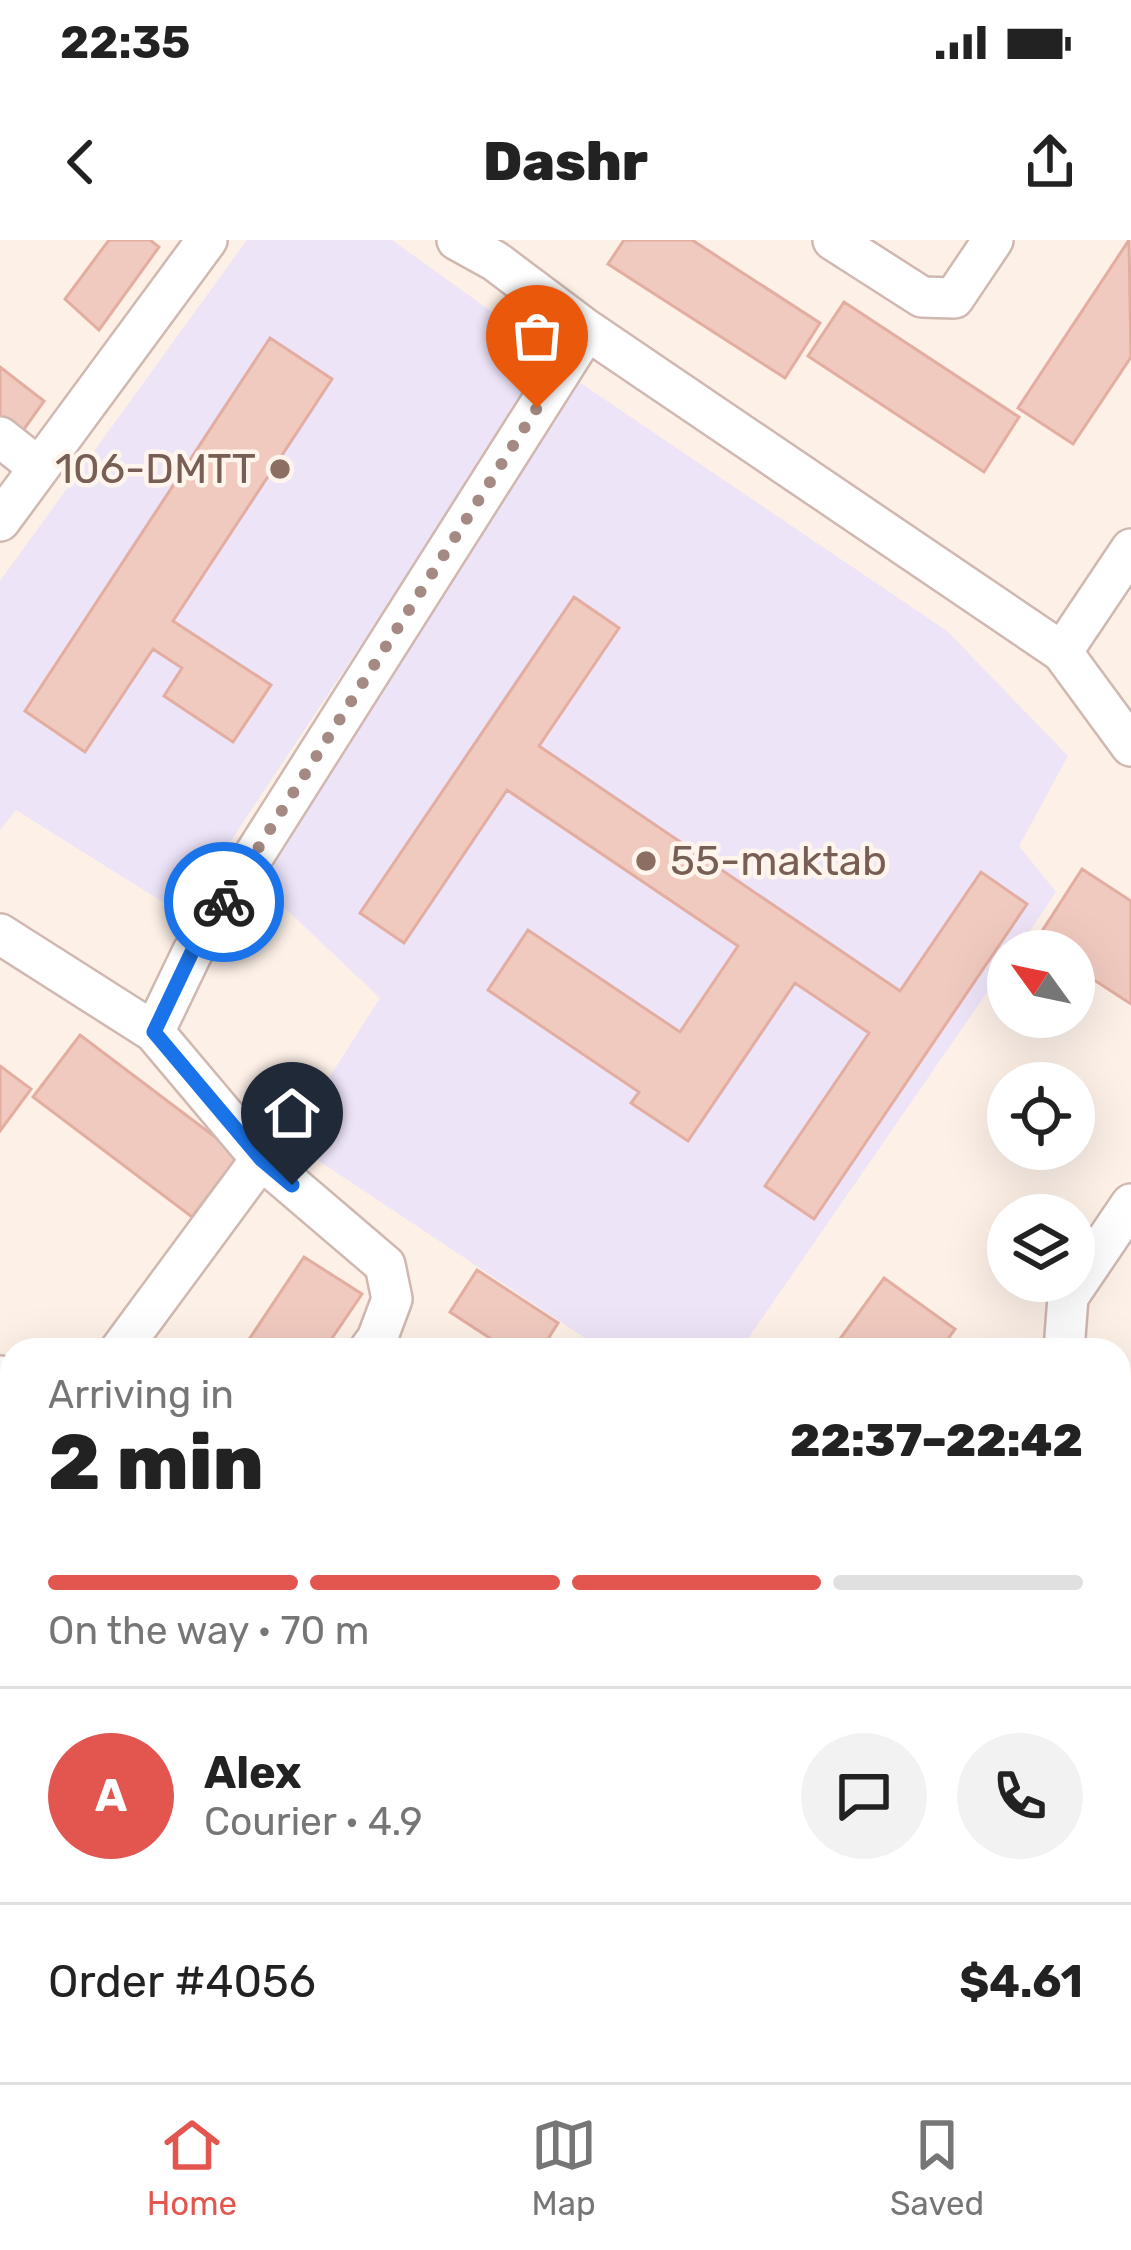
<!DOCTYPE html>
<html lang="en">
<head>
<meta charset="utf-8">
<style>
  :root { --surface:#fff; --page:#f2f2f2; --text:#222; --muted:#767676; --line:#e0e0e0; --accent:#e3564f }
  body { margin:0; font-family:Rubik,sans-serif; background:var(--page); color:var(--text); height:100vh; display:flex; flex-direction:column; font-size:45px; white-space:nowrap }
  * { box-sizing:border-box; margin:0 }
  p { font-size:39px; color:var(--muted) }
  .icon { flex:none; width:66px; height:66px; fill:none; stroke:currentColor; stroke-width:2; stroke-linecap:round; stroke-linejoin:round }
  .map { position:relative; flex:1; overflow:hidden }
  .sheet { position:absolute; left:0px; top:1098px; width:1131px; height:744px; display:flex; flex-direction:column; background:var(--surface); border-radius:36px 36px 0 0; box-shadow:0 12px 48px #0002 }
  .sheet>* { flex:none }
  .needle { width:78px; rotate:303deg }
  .tools { position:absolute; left:987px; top:690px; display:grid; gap:24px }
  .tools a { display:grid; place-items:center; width:108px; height:108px; border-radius:50%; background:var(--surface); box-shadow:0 12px 48px #0002; font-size:60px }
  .pin { position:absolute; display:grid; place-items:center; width:102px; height:102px; color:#fff; margin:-123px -51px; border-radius:50% 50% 50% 0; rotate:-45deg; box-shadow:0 0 12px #0007 }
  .pin .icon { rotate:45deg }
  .courier { position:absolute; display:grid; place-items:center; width:120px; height:120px; margin:-60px; border:9px solid #1a73e8; border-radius:50%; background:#fff; color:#222; box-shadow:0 3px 15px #0007 }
  .overview em { font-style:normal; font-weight:800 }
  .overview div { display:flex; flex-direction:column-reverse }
  .overview { display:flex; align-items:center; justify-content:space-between; height:204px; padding:0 48px }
  h1 { font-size:78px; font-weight:800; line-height:90px }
  .bar { display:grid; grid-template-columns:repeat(4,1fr); gap:18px 12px; align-content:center; height:144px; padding:0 48px }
  .bar i { height:15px; border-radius:9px; background:var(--line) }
  .bar .current { background:var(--accent) }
  .bar p { grid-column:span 4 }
  .line { display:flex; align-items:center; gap:30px; padding:0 48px; border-top:3px solid var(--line) }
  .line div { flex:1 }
  .round { display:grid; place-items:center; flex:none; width:126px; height:126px; border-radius:63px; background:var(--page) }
  .status { display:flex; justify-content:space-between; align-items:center; height:84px; padding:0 60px; background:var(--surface); direction:ltr }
  .status svg { height:33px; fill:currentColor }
  header { display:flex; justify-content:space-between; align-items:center; height:156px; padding:0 48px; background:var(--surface); font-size:54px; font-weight:800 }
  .tab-bar { display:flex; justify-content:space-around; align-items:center; height:168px; border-top:3px solid var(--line); background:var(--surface); font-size:33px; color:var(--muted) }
  .tab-bar a { display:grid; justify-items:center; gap:6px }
  .tab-bar .current { color:var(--accent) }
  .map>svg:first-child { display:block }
  .education { fill:#ede4f8 }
  .building { fill:#f1cabf; stroke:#e3ada0; stroke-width:3 }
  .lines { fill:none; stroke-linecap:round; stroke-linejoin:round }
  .minor-casing { stroke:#d0b8b0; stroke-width:44 }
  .minor { stroke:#fff; stroke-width:39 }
  .done { stroke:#a48a82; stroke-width:12; stroke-dasharray:0 21.6 }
  .route { stroke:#1a73e8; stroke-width:15 }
  .education-dot { fill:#8d6e63; stroke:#fff5ed; stroke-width:4.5 }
  .labels { text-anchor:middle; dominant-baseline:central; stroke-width:9; stroke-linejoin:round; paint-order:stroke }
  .education-label { font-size:42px; fill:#785e54; stroke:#fff5ed; text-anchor:end }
</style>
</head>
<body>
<div class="status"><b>22:35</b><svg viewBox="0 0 49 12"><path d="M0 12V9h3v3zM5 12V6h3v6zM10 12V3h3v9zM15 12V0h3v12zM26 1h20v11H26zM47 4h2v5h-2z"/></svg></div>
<header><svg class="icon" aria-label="back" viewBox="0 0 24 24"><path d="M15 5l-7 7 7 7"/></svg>Dashr<svg class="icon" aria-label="share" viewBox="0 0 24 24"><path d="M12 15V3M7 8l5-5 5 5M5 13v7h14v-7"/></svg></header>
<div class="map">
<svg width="1131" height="1842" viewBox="0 0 1131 1842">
  <rect width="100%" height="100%" fill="#fcf0e7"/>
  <path class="education" d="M 247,0 L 392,0 L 553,116 L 182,674 L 16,570 L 0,590 L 0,341 Z
    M 576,140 L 947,391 L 1068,516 L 1019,606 L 1056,652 L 1016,711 L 1008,711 L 1008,722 L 740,1110 L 603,1110 L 289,901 L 380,758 L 251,636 Z"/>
  <path class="building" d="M 109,0 L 150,0 L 159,7 L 99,90 L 65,59 Z
    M 624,0 L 692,0 L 820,83 L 785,138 L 608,24 Z
    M 1129,0 L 1131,117 L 1073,204 L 1018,168 Z
    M 844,62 L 1019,177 L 984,232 L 808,116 Z
    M 270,98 L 332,139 L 173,381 L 271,445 L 233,502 L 164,456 L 182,428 L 153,409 L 85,512 L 25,471 Z
    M 0,127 L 44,161 L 22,192 L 0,177 Z
    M 574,357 L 619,388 L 539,506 L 900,751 L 981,632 L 1027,664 L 814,979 L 765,946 L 869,793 L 795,743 L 688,901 L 631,863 L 639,852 L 488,750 L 528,690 L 680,792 L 738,706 L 507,550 L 404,703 L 360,673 Z
    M 1082,629 L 1131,661 L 1131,764 L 1074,727 L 1074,711 L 1049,711 L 1035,702 Z
    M 80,795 L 239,915 L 192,977 L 33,857 Z
    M 0,826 L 31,849 L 0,891 Z
    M 304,1017 L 362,1054 L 324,1110 L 242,1110 Z
    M 477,1030 L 558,1083 L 541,1110 L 508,1110 L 450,1072 Z
    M 884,1038 L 955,1089 L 940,1110 L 832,1110 Z
    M 1131,1256 L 1131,1369 L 1119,1386 L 1119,1274 Z
    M 12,1448 L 12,1486 L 0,1479 L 0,1466 Z
    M 1127,1613 L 1131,1616 L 1131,1734 L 1119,1752 L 1119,1625 Z
    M 12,1785 L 12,1813 L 0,1802 L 0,1796 Z
    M 0,1802 L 12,1814 L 12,1830 L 28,1830 L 40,1842 L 0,1842 Z
    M 31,1830 L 106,1830 L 96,1842 L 45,1842 Z
    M 126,1830 L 181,1830 L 173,1842 L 116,1842 Z
    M 204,1830 L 243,1830 L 262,1842 L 197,1842 Z
    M 577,1830 L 651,1830 L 641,1842 L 568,1842 Z
    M 703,1830 L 786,1830 L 802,1842 L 708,1842 L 699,1835 Z
    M 988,1830 L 1067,1830 L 1059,1842 L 981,1842 Z"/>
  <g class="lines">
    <defs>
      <path id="minor" d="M 457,0 L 495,21 L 587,90 L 1062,412
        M 833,0 L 922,57 L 954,58 L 993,0
        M 0,197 L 38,227
        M 0,281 L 207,0
        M 1131,309 L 1062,412 L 1131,506
        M 0,694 L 154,792
        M 261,919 L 154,792 L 192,713 L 587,90
        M 120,1110 L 261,919 L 385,1025 L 392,1059 L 377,1099 L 369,1110
        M 1064,1110 L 1068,1057 L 1131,964
        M 0,1136 L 12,1147
        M 1119,1523 L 1131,1518
        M 0,1592 L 12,1583
        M 0,1681 L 12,1691
        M 1119,1808 L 1131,1792
        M 842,1842 L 847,1830
        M 1094,1842 L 1103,1830"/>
    </defs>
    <use href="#minor" class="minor-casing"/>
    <use href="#minor" class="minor"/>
  </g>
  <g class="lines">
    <path class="done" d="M 224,662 L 537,168"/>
    <path class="route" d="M 224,662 L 192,712 L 154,792 L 261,919 L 292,945"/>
  </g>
  <g class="education-dot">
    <circle cx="280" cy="229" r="12"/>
    <circle cx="646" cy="621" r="12"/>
  </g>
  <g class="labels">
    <g class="education-label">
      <text x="256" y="229">106-DMTT</text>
      <text x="670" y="621" text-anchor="start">55-maktab</text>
    </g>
  </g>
</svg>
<div class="tools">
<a><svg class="needle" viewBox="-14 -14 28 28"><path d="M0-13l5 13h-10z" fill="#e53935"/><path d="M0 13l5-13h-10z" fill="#767676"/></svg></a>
<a><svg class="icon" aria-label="locate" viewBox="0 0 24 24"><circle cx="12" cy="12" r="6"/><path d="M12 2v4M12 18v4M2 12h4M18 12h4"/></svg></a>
<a><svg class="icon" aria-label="layers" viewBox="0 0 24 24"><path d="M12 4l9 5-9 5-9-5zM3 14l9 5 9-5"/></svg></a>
</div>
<div class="pin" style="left:537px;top:168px;background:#ea580c"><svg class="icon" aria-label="bag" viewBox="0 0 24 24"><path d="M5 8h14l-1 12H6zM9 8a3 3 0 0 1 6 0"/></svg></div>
<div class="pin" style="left:292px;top:945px;background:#1f2937"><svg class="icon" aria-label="home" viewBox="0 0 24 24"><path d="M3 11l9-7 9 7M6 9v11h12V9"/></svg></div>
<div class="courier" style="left:224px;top:662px"><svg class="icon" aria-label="bike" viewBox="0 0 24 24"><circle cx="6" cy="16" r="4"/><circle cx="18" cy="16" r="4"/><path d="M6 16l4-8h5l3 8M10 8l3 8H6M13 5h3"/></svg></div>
<section class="sheet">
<div class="overview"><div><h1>2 min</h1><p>Arriving in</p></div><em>22:37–22:42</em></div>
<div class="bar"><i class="current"></i><i class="current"></i><i class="current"></i><i></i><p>On the way · 70 m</p></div>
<div class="line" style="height:216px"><b class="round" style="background:var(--accent);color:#fff">A</b><div><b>Alex</b><p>Courier · 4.9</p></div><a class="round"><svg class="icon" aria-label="chat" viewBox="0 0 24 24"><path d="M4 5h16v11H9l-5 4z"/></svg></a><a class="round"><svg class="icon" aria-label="phone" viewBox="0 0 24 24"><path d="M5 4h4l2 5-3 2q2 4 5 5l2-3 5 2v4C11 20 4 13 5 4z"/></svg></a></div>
<div class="line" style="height:156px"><div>Order #4056</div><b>$4.61</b></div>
</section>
</div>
<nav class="tab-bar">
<a class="current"><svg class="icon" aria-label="home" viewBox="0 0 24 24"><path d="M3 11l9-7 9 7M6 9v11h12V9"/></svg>Home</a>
<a><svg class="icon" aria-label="map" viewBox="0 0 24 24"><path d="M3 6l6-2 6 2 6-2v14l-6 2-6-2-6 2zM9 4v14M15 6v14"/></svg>Map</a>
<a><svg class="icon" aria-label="saved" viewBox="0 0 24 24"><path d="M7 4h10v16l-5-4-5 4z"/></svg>Saved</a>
</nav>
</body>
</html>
